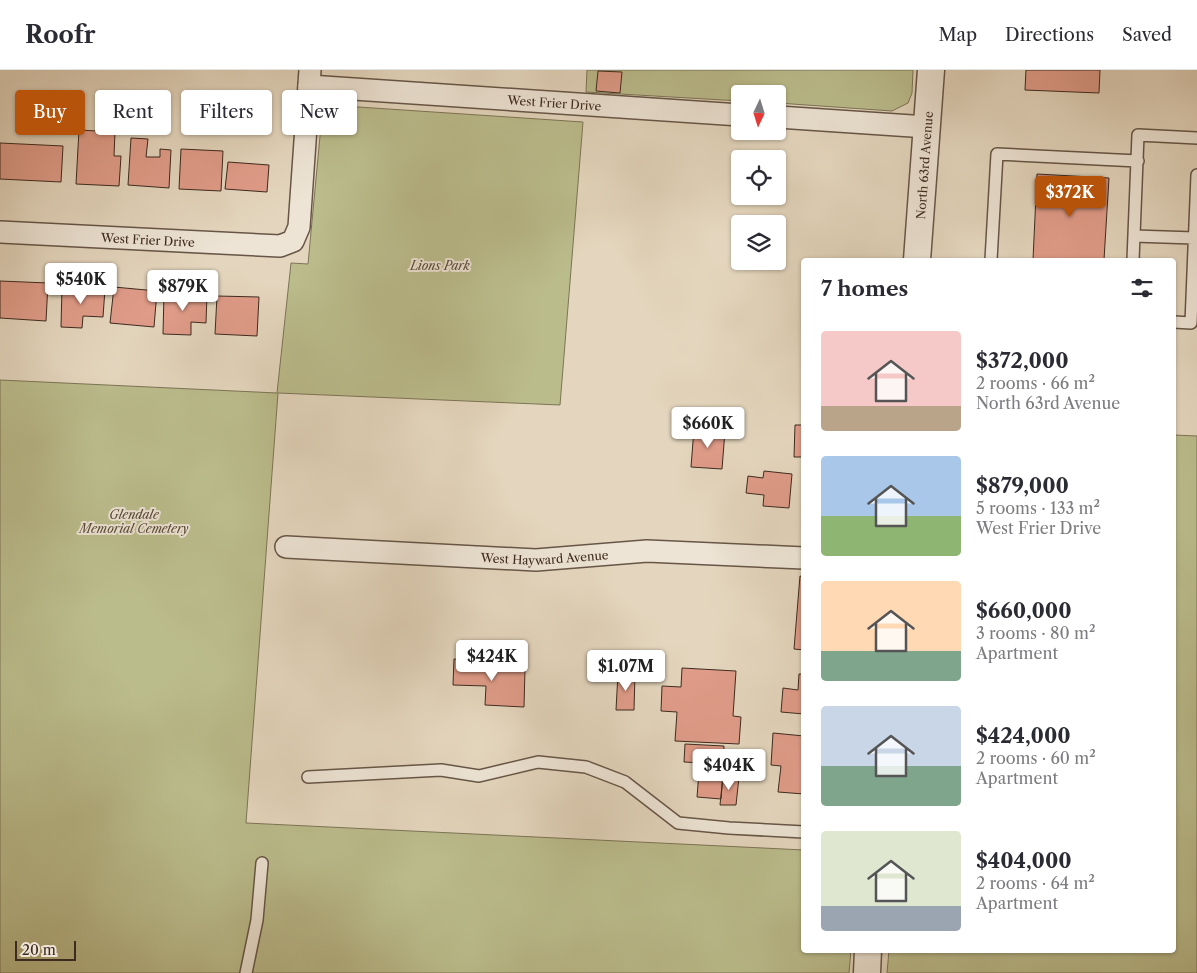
<!DOCTYPE html>
<html lang="en">
<head>
<meta charset="utf-8">
<style>
	:root { --surface:#fff; --page:#f2f2f3; --text:#2b2b33; --muted:#7c7c81; --line:#e1e1e2; --accent:#b45309 }
	body { margin:0; font-family:"Libre Caslon Text",serif; background:var(--page); color:var(--text); height:100vh; display:flex; flex-direction:column; font-size:19px; white-space:nowrap }
	* { box-sizing:border-box; margin:0 }
	p { font-size:16px; color:var(--muted) }
	.icon { flex:none; width:28px; height:28px; fill:none; stroke:currentColor; stroke-width:2; stroke-linecap:round; stroke-linejoin:round }
	.map { position:relative; flex:1; overflow:hidden }
	.details { position:absolute; left:801px; top:188px; width:375px; height:695px; display:flex; flex-direction:column; background:var(--surface); border-radius:5px; box-shadow:0 1px 4px #0004 }
	.details>* { flex:none }
	.banner { position:absolute; left:15px; top:20px; width:475px; height:45px; display:flex; gap:10px }
	.needle { width:32px; rotate:184deg }
	.fabs { position:absolute; left:731px; top:15px; display:grid; gap:10px }
	.fabs a { display:grid; place-items:center; width:55px; height:55px; border-radius:5px; background:var(--surface); box-shadow:0 1px 4px #0004; font-size:25px }
	.scale { position:absolute; left:15px; bottom:12px; width:61px; box-sizing:border-box; padding-left:5px; border:2px solid #3d2b1f; border-top:0; font-size:14px; line-height:18px; white-space:nowrap; color:#3d2b1f; -webkit-text-stroke:4px #ede4d5; paint-order:stroke }
	.price { position:absolute; translate:-50% -42px; padding:0 11px; border-radius:5px; background:#fff; color:#222; font-size:16px; line-height:32px; filter:drop-shadow(0 1px 2px #0008) }
	.price::after { content:''; position:absolute; left:50%; top:30px; width:15px; height:11px; margin-left:-8px; background:inherit; clip-path:polygon(0 0,100% 0,50% 100%) }
	.price.selected { background:var(--accent); color:#fff }
	ul { padding:0; list-style:none }
	li { display:flex; align-items:center; gap:15px; height:125px; padding:0 20px }
	li span { display:grid; place-items:center; flex:none; width:140px; height:100px; border-radius:5px; color:#555 }
	li>.icon { margin-inline-start:auto }
	span .icon { width:60px; height:60px; fill:#fffc; stroke-width:1 }
	li b { font-size:21px }
	h2 { display:flex; justify-content:space-between; align-items:center; height:60px; padding:0 20px; font-size:21px }
	.tag { padding:0 18px; border-radius:5px; background:var(--surface); box-shadow:0 1px 4px #0004; font-size:18px; line-height:45px }
	.tag.selected { background:var(--accent); color:#fff }
	header { display:flex; align-items:center; gap:30px; box-sizing:border-box; height:70px; padding:0 25px; background:var(--surface); border-bottom:1px solid var(--line) }
	header strong { font-size:24px }
	nav { display:flex; gap:28px; margin-inline-start:auto; font-size:18px }
	.map>svg:first-child { display:block }
	.green { fill:#bbbc8c; stroke:#7c7456 }
	.building { fill:#e09c89; stroke:#3d2b1f }
	.lines { fill:none; stroke-linecap:round; stroke-linejoin:round }
	.service-casing { stroke:#675647; stroke-width:14 }
	.minor-casing { stroke:#675647; stroke-width:24 }
	.tertiary-casing { stroke:#675647; stroke-width:29 }
	.service { stroke:#ede4d5; stroke-width:11 }
	.minor { stroke:#ede4d5; stroke-width:21 }
	.tertiary { stroke:#ede4d5; stroke-width:26 }
	.labels { text-anchor:middle; dominant-baseline:central; stroke-width:4; stroke-linejoin:round; paint-order:stroke }
	.street-label { font-size:12px; fill:#3d2b1f; stroke:#ede4d5 }
	.park-label { font-size:12px; font-style:italic; fill:#564835; stroke:#ede4d5 }
</style>
</head>
<body>
<header>
<strong>Roofr</strong>
<nav><a>Map</a><a>Directions</a><a>Saved</a></nav>
</header>
<div class="map">
<svg width="1197" height="903" viewBox="0 0 1197 903">
	<rect width="100%" height="100%" fill="#e4d6be"/>
	<filter id="stains"><feTurbulence type="fractalNoise" baseFrequency=".004" numOctaves="4"/><feColorMatrix values="0 0 0 0 .2 0 0 0 0 .09 0 0 0 0 .02 0 0 0 .5 -.17"/></filter>
	<radialGradient id="worn" r=".72"><stop offset=".6" stop-color="#630" stop-opacity="0"/><stop offset="1" stop-color="#630" stop-opacity=".3"/></radialGradient>
	<path class="green" d="M587 0H913L912 23 908 33 892 41 778 33V24H740V31L586 22Z
		M343 36 583 52 560 335 278 323 246 753 804 780V880H851L849 903H0V310L277 323 291 193 308 194 322 45 330 38Z
		M1174 365 1197 366V903H887L889 880H1174Z"/>
	<path class="building" d="M1026 0H1100L1099 23 1025 20Z
		M598 1 622 2 620 23 596 21Z
		M79 60 115 62 114 86H121L119 116 76 114Z
		M131 68 148 69 146 87H160V79L171 80 169 118 128 115Z
		M0 73 63 76 61 112 0 109Z
		M181 79 223 81 221 121 179 119Z
		M228 92 269 95 267 122 225 119Z
		M1037 104 1109 108 1104 190H1033Z
		M0 211 48 213 46 251 0 248Z
		M62 217 105 219 103 247 83 246 82 258 61 257Z
		M114 217 157 221 154 257 110 253Z
		M164 223 207 224 206 253 191 252V265L163 264Z
		M217 226 259 227 257 266 215 264Z
		M795 355H804V387H794Z
		M694 359 725 361 722 399 691 397Z
		M764 401 792 404 789 438 763 436 764 425 746 423 748 406 763 408Z
		M800 506 804 507V580L794 579Z
		M454 589 490 591 489 597 525 599 524 637 485 635 486 616 453 615Z
		M682 598 736 601 733 646 741 647 739 674 675 671 677 642 661 641 662 616 681 617Z
		M618 603 635 604 634 640H616Z
		M799 604H804V644L781 642 783 618 798 620Z
		M773 663 804 666V724L778 722 781 696 771 695Z
		M685 674 724 676 723 694 684 692Z
		M699 702 723 704 721 729 697 727Z
		M723 706 739 707 736 735H720Z"/>
	<g class="lines">
		<g class="service-casing">
			<path id="service" d="M1134 166 1194 168
				M991 190 997 84 1138 91
				M1133 190 1138 65 1197 68
				M1174 252 1191 253 1197 105
				M308 707 441 700 479 706 538 692 586 697 625 712 678 753 729 758 804 762
				M246 903 257 850 262 793"/>
		</g>
		<g class="minor-casing">
			<g id="minor">
				<path id="s1" d="M309 16 740 45"/>
				<path d="M778 47 927 57"/>
				<path id="s2" d="M0 162 280 176 293 171 299 157 310 0"/>
				<path id="s3" d="M286 477 536 490 647 481 804 488"/>
			</g>
		</g>
		<g class="tertiary-casing">
			<g id="tertiary">
				<path id="s4" d="M917 190 931 0"/>
				<path d="M867 903 868 880"/>
			</g>
		</g>
		<use href="#service" class="service"/>
		<use href="#minor" class="minor"/>
		<use href="#tertiary" class="tertiary"/>
	</g>
	<g class="labels">
		<g class="street-label">
			<text stroke="none"><textPath href="#s1" startOffset="246">West Frier Drive</textPath></text>
			<text stroke="none"><textPath href="#s4" startOffset="95">North 63rd Avenue</textPath></text>
			<text stroke="none"><textPath href="#s2" startOffset="148">West Frier Drive</textPath></text>
			<text stroke="none"><textPath href="#s3" startOffset="259">West Hayward Avenue</textPath></text>
		</g>
		<g class="park-label">
			<text x="440" y="195">Lions Park</text>
			<text x="134" y="444">Glendale<tspan x="134" dy="14">Memorial Cemetery</tspan></text>
		</g>
	</g>
	<rect width="100%" height="100%" filter="url(#stains)"/>
	<rect width="100%" height="100%" fill="url(#worn)"/>
</svg>
<div class="fabs">
<a><svg class="needle" viewBox="-14 -14 28 28"><path d="M0-13l5 13h-10z" fill="#e53935"/><path d="M0 13l5-13h-10z" fill="#7c7c81"/></svg></a>
<a><svg class="icon" aria-label="locate" viewBox="0 0 24 24"><circle cx="12" cy="12" r="6"/><path d="M12 2v4M12 18v4M2 12h4M18 12h4"/></svg></a>
<a><svg class="icon" aria-label="layers" viewBox="0 0 24 24"><path d="M12 4l9 5-9 5-9-5zM3 14l9 5 9-5"/></svg></a>
</div>
<div class="scale">20 m</div>
<b class="price selected" style="left:1070px;top:148px">$372K</b>
<b class="price" style="left:81px;top:235px">$540K</b>
<b class="price" style="left:183px;top:242px">$879K</b>
<b class="price" style="left:708px;top:379px">$660K</b>
<b class="price" style="left:492px;top:612px">$424K</b>
<b class="price" style="left:626px;top:622px">$1.07M</b>
<b class="price" style="left:729px;top:721px">$404K</b>
<div class="banner">
<a class="tag selected">Buy</a>
<a class="tag">Rent</a>
<a class="tag">Filters</a>
<a class="tag">New</a>
</div>
<section class="details">
<h2>7 homes<svg class="icon" aria-label="filters" viewBox="0 0 24 24"><path d="M4 7h16M4 17h16"/><circle cx="9" cy="7" r="2"/><circle cx="15" cy="17" r="2"/></svg></h2>
<ul>
<li><span style="background:linear-gradient(#f6c9c9 75%,#b9a48a 0)"><svg class="icon" aria-label="home" viewBox="0 0 24 24"><path d="M3 11l9-7 9 7M6 9v11h12V9"/></svg></span><div><b>$372,000</b><p>2 rooms · 66 m²</p><p>North 63rd Avenue</p></div></li>
<li><span style="background:linear-gradient(#a9c7e8 60%,#8fb573 0)"><svg class="icon" aria-label="home" viewBox="0 0 24 24"><path d="M3 11l9-7 9 7M6 9v11h12V9"/></svg></span><div><b>$879,000</b><p>5 rooms · 133 m²</p><p>West Frier Drive</p></div></li>
<li><span style="background:linear-gradient(#ffd9b3 70%,#7fa58c 0)"><svg class="icon" aria-label="home" viewBox="0 0 24 24"><path d="M3 11l9-7 9 7M6 9v11h12V9"/></svg></span><div><b>$660,000</b><p>3 rooms · 80 m²</p><p>Apartment</p></div></li>
<li><span style="background:linear-gradient(#c9d6e8 60%,#7fa58c 0)"><svg class="icon" aria-label="home" viewBox="0 0 24 24"><path d="M3 11l9-7 9 7M6 9v11h12V9"/></svg></span><div><b>$424,000</b><p>2 rooms · 60 m²</p><p>Apartment</p></div></li>
<li><span style="background:linear-gradient(#dfe7d0 75%,#9aa5b1 0)"><svg class="icon" aria-label="home" viewBox="0 0 24 24"><path d="M3 11l9-7 9 7M6 9v11h12V9"/></svg></span><div><b>$404,000</b><p>2 rooms · 64 m²</p><p>Apartment</p></div></li>
</ul>
</section>
</div>
</body>
</html>
